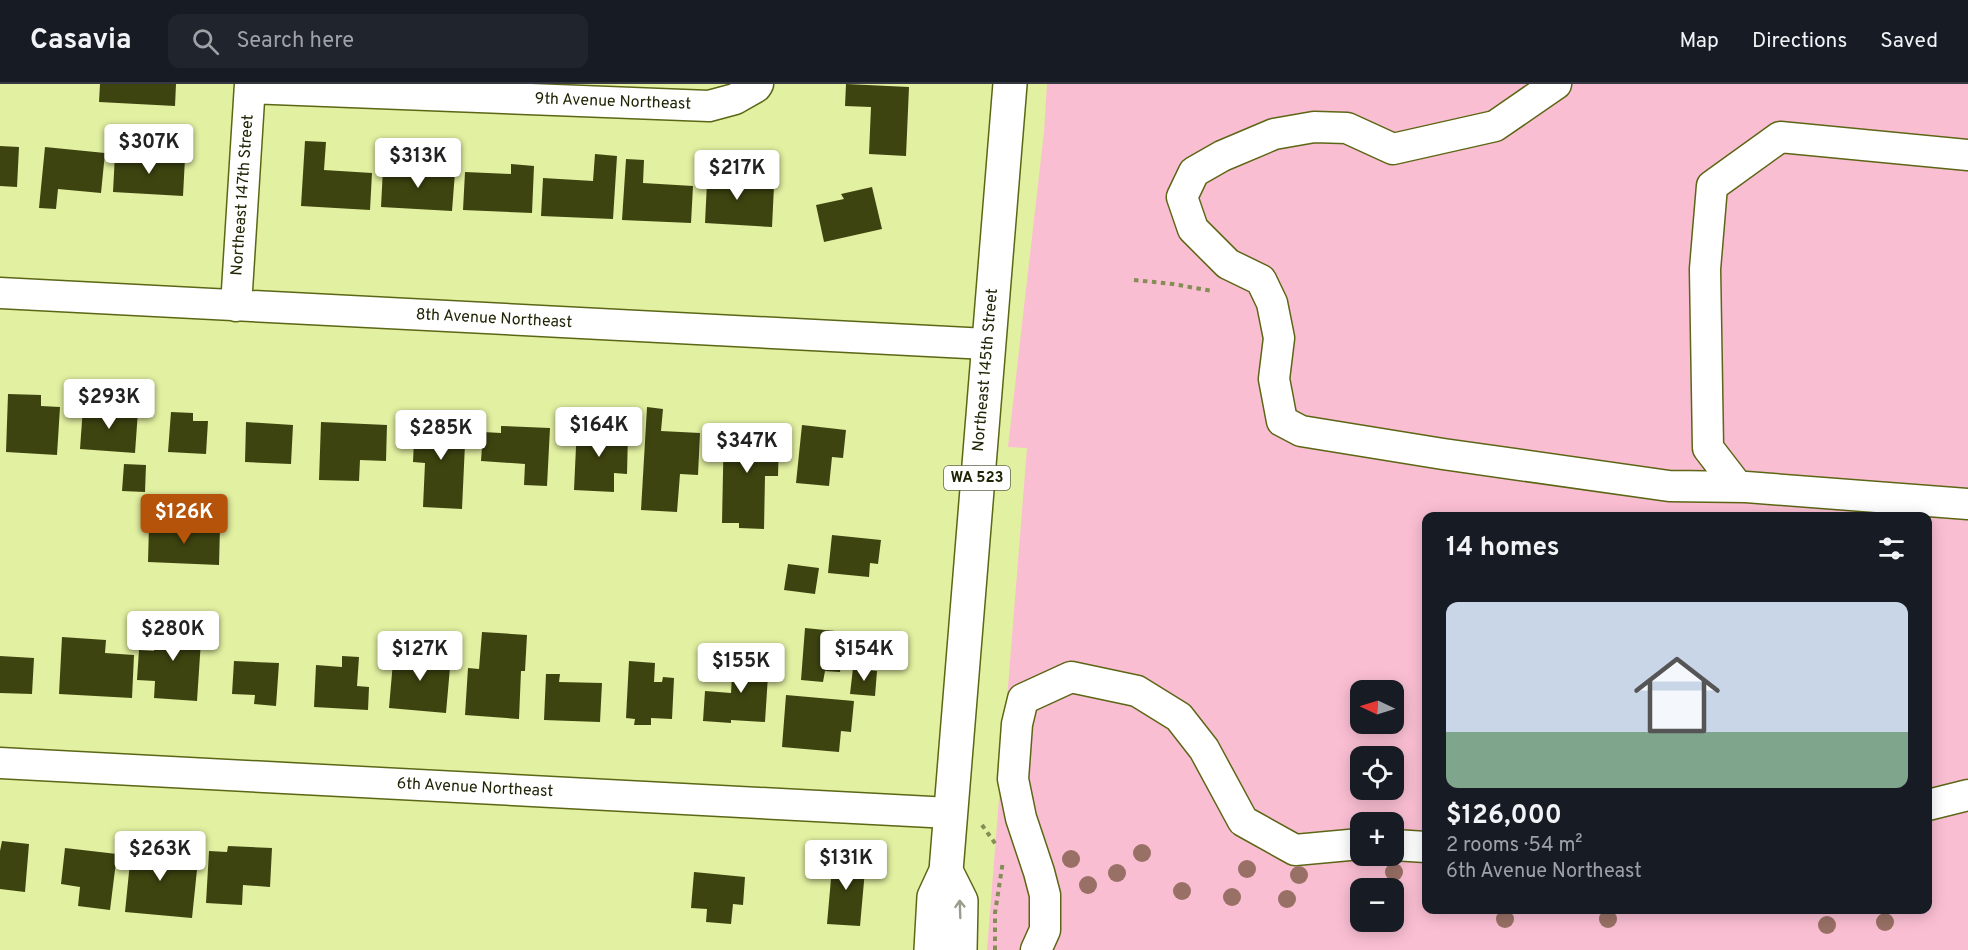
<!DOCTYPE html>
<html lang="en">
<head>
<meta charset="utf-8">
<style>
	:root { --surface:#171b24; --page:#20242c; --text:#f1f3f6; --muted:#9ea1a6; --line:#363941; --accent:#b45309 }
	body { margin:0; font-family:Overpass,sans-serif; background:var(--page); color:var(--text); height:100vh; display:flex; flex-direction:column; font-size:22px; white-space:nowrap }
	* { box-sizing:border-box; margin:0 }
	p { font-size:20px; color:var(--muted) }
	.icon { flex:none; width:33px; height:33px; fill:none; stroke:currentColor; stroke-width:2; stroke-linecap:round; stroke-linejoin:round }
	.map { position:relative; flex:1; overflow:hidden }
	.side { position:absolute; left:1422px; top:428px; width:510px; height:402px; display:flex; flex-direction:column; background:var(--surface); border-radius:12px; box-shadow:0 3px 15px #0003 }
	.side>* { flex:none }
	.needle { width:39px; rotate:274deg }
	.tools { position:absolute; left:1350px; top:596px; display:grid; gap:12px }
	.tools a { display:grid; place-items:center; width:54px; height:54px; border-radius:12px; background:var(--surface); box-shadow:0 3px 15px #0003; font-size:30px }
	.price { position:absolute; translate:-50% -51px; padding:0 14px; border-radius:6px; background:#fff; color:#222; font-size:20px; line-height:39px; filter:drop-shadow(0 2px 3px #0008) }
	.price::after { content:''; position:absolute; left:50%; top:36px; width:18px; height:14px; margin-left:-9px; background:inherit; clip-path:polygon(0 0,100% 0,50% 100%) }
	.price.selected { background:var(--accent); color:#fff }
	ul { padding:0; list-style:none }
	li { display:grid; align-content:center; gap:12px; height:318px; padding:0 24px }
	li span { display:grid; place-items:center; height:186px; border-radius:12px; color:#555 }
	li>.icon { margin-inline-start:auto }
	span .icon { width:108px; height:108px; fill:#fffc; stroke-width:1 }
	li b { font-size:26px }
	h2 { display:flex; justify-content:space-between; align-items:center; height:72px; padding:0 24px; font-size:26px }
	header { display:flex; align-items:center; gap:36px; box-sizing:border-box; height:84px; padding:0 30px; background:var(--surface); border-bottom:2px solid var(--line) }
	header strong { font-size:28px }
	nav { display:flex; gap:33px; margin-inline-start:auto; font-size:21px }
	.search { width:420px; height:54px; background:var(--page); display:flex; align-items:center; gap:15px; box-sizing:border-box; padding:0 21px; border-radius:12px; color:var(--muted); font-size:22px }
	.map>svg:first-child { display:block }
	.green { fill:#fabed2; fill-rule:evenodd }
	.building { fill:#3e4410 }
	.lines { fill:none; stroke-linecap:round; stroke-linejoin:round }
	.minor-casing { stroke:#5c6615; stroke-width:33 }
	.major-casing { stroke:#5c6615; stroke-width:36 }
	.path { stroke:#848d55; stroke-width:4; stroke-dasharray:4.5 4.5; stroke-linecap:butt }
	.minor { stroke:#fff; stroke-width:30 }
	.major { stroke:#fff; stroke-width:33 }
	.tree { fill:#997065 }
	.oneway { stroke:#9b9c8e }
	.labels { text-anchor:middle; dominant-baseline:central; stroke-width:6; stroke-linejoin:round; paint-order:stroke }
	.shield { fill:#fff; stroke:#63664f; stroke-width:1.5 }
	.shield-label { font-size:15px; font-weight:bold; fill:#202404 }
	.street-label { font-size:16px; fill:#202404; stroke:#fff }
</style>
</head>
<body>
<header>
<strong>Casavia</strong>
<div class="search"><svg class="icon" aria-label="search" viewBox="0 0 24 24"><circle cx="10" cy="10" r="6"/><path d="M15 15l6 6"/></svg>Search here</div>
<nav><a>Map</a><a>Directions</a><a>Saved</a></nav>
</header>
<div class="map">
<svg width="1968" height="866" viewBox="0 0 1968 866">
	<rect width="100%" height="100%" fill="#e2f0a1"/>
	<path class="green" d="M1047 0H1968V866H987L1027 364 1008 363 1044 48ZM1426 432H1928V825H1426ZM1360 606H1394V639H1360ZM1360 672H1394V705H1360ZM1360 738H1394V771H1360ZM1360 804H1394V837H1360Z"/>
	<path class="building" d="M100 0H176L175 22 99 18Z
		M846 0 909 3 906 72 869 70 871 23 845 22Z
		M305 57 326 58 324 86 372 89 370 126 301 122Z
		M0 62 19 63 17 103 0 102Z
		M45 63 105 69 101 109 58 105 56 125 39 124Z
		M115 70 185 74 183 112 113 108Z
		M595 70 617 72 613 135 541 132 543 94 593 97Z
		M626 75 644 76 643 99 693 102 691 139 622 136Z
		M708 78 726 80 725 100 774 102 772 143 705 139Z
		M511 80 534 82 532 129 463 126 465 88 511 90Z
		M383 84 455 88 452 127 381 123Z
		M872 103 882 145 824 158 816 121 844 115 841 110Z
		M8 310 41 311V322L60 323 57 371 6 368Z
		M83 323 138 327 135 369 80 365Z
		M647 323 663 325 661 347 700 349 698 391 680 390 677 428 641 426Z
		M171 328 193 329V337H208L206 370 168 368Z
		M415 335 466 338 462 425 423 423 425 379 413 378Z
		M246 338 293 341 291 380 245 378Z
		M321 338 387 341 386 377 360 376 359 397 319 396Z
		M724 339 761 340V354L779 355 778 392H765L764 445 739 444V439H722Z
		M577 341 610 343V348L628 349 627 390 614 389V408L574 406Z
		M802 341 846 346 843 374 832 373 829 402 796 399Z
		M501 342 550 344 547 402 524 401 525 380 481 377 483 348 501 349Z
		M124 380 146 381 145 408 122 407Z
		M149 441 220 443 219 481 148 478Z
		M832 451 881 456 878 480 870 479 869 493 828 489Z
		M788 480 819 484 815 510 784 506Z
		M156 538 202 541 197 617 154 614 155 597 137 596 139 566 154 567Z
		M805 544 835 547 834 551 843 552 840 588 825 587 823 598 801 596Z
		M482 548 527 551 525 587H521L519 635 465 631 468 584 479 585Z
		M62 553 106 556 105 569 134 571 132 614 59 610Z
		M394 566 451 572 446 629 389 624Z
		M0 572 34 574 32 610 0 609Z
		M342 572 359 573 357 602 369 603 368 626 314 623 316 581 342 583Z
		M733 574 769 576 765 638 731 636V639L703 637 705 607 731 609Z
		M234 577 279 579 276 622 254 620 255 611 232 610Z
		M629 577 655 579 654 598H662L663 593 674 594 672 635 651 634V641H634L635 635 626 634Z
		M853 584 877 587 875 612 850 610Z
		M546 590H560L559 598 602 599 600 638 544 636Z
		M786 611 854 617 851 648 841 647 839 668 782 663Z
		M133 748 151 750 149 771 198 776 192 834 125 828Z
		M2 757 29 760 25 808 0 805V767Z
		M228 762 272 764 270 803 243 801 242 821 206 819 209 767 227 768Z
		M65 764 117 770 110 826 78 822 80 803 61 800Z
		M833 772 866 775 860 842 827 840Z
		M694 788 745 793 743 821 733 820 731 840 706 838 707 825 691 824Z"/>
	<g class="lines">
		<g class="minor-casing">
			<path id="minor" d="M1556 0 1495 42 1393 65 1347 44 1314 43 1274 50 1222 72 1194 88 1182 113 1193 145 1228 180 1261 196 1272 219 1279 254 1274 295 1282 337 1301 347 1443 370 1669 402 1746 403 1968 420
				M250 4 709 22 735 15 756 3 758 0
				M0 209 987 260
				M236 222 250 0
				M1738 403 1708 364 1705 185 1712 102 1780 53 1968 71
				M0 679 950 729
				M1928 721 1968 711
				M1394 761 1426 763
				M1036 866 1045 846V811L1039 788 1021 734 1013 695 1017 640 1023 615 1071 593 1137 607 1179 633 1204 665 1243 737 1295 766 1360 760"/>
		</g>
		<g class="major-casing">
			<path id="major" d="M946 787 961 817 960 866
				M931 866 934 813 946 787 1010 0"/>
		</g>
		<path class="path" d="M1134 196 1173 200 1212 207
			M982 741 997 762
			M995 866V829L1003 777"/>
		<use href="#minor" class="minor"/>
		<use href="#major" class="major"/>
	</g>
	<g class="tree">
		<circle cx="1142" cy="769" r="9"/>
		<circle cx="1071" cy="775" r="9"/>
		<circle cx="1247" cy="785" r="9"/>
		<circle cx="1394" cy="788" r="9"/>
		<circle cx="1117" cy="789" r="9"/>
		<circle cx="1299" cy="791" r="9"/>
		<circle cx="1088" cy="801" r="9"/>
		<circle cx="1182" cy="807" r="9"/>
		<circle cx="1232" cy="813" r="9"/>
		<circle cx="1287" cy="815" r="9"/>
		<circle cx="1505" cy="835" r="9"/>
		<circle cx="1608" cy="835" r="9"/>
		<circle cx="1885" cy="838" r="9"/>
		<circle cx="1827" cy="841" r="9"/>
	</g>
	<defs><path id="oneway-shaft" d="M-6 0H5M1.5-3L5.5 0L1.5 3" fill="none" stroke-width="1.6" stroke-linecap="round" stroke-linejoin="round" transform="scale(1.5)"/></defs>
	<use class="oneway" href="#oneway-shaft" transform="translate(960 825) rotate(-92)"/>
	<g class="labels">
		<rect class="shield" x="944" y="382" width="66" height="24" rx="4.5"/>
		<g class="shield-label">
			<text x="977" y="394">WA 523</text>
		</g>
		<g class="street-label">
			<text transform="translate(613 18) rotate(2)">9th Avenue Northeast</text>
			<text transform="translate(243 111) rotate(-86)">Northeast 147th Street</text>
			<text transform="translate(494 235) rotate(3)">8th Avenue Northeast</text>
			<text transform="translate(986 286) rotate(-85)">Northeast 145th Street</text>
			<text transform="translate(475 704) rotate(3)">6th Avenue Northeast</text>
		</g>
	</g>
</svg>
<div class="tools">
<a><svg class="needle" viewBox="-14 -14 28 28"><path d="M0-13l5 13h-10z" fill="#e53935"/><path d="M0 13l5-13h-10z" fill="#9ea1a6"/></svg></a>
<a><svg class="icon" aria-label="locate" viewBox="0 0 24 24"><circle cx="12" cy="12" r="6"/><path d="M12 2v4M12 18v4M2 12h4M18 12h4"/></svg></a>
<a>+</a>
<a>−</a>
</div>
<b class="price" style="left:149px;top:91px">$307K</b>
<b class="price" style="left:418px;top:105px">$313K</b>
<b class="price" style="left:737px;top:117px">$217K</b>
<b class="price" style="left:109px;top:346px">$293K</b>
<b class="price" style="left:599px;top:374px">$164K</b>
<b class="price" style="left:441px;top:377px">$285K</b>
<b class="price" style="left:747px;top:390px">$347K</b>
<b class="price selected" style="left:184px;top:461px">$126K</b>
<b class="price" style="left:173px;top:578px">$280K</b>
<b class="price" style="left:420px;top:598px">$127K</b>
<b class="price" style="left:864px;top:598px">$154K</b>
<b class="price" style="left:741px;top:610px">$155K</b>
<b class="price" style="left:160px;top:798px">$263K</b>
<b class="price" style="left:846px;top:807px">$131K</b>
<section class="side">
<h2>14 homes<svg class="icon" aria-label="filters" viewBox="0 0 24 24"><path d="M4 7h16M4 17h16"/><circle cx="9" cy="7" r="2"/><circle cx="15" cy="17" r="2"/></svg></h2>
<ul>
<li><span style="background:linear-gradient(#c9d6e8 70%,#7fa58c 0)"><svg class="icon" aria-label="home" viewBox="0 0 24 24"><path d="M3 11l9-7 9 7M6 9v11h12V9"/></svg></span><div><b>$126,000</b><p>2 rooms · 54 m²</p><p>6th Avenue Northeast</p></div></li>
</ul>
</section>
</div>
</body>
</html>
